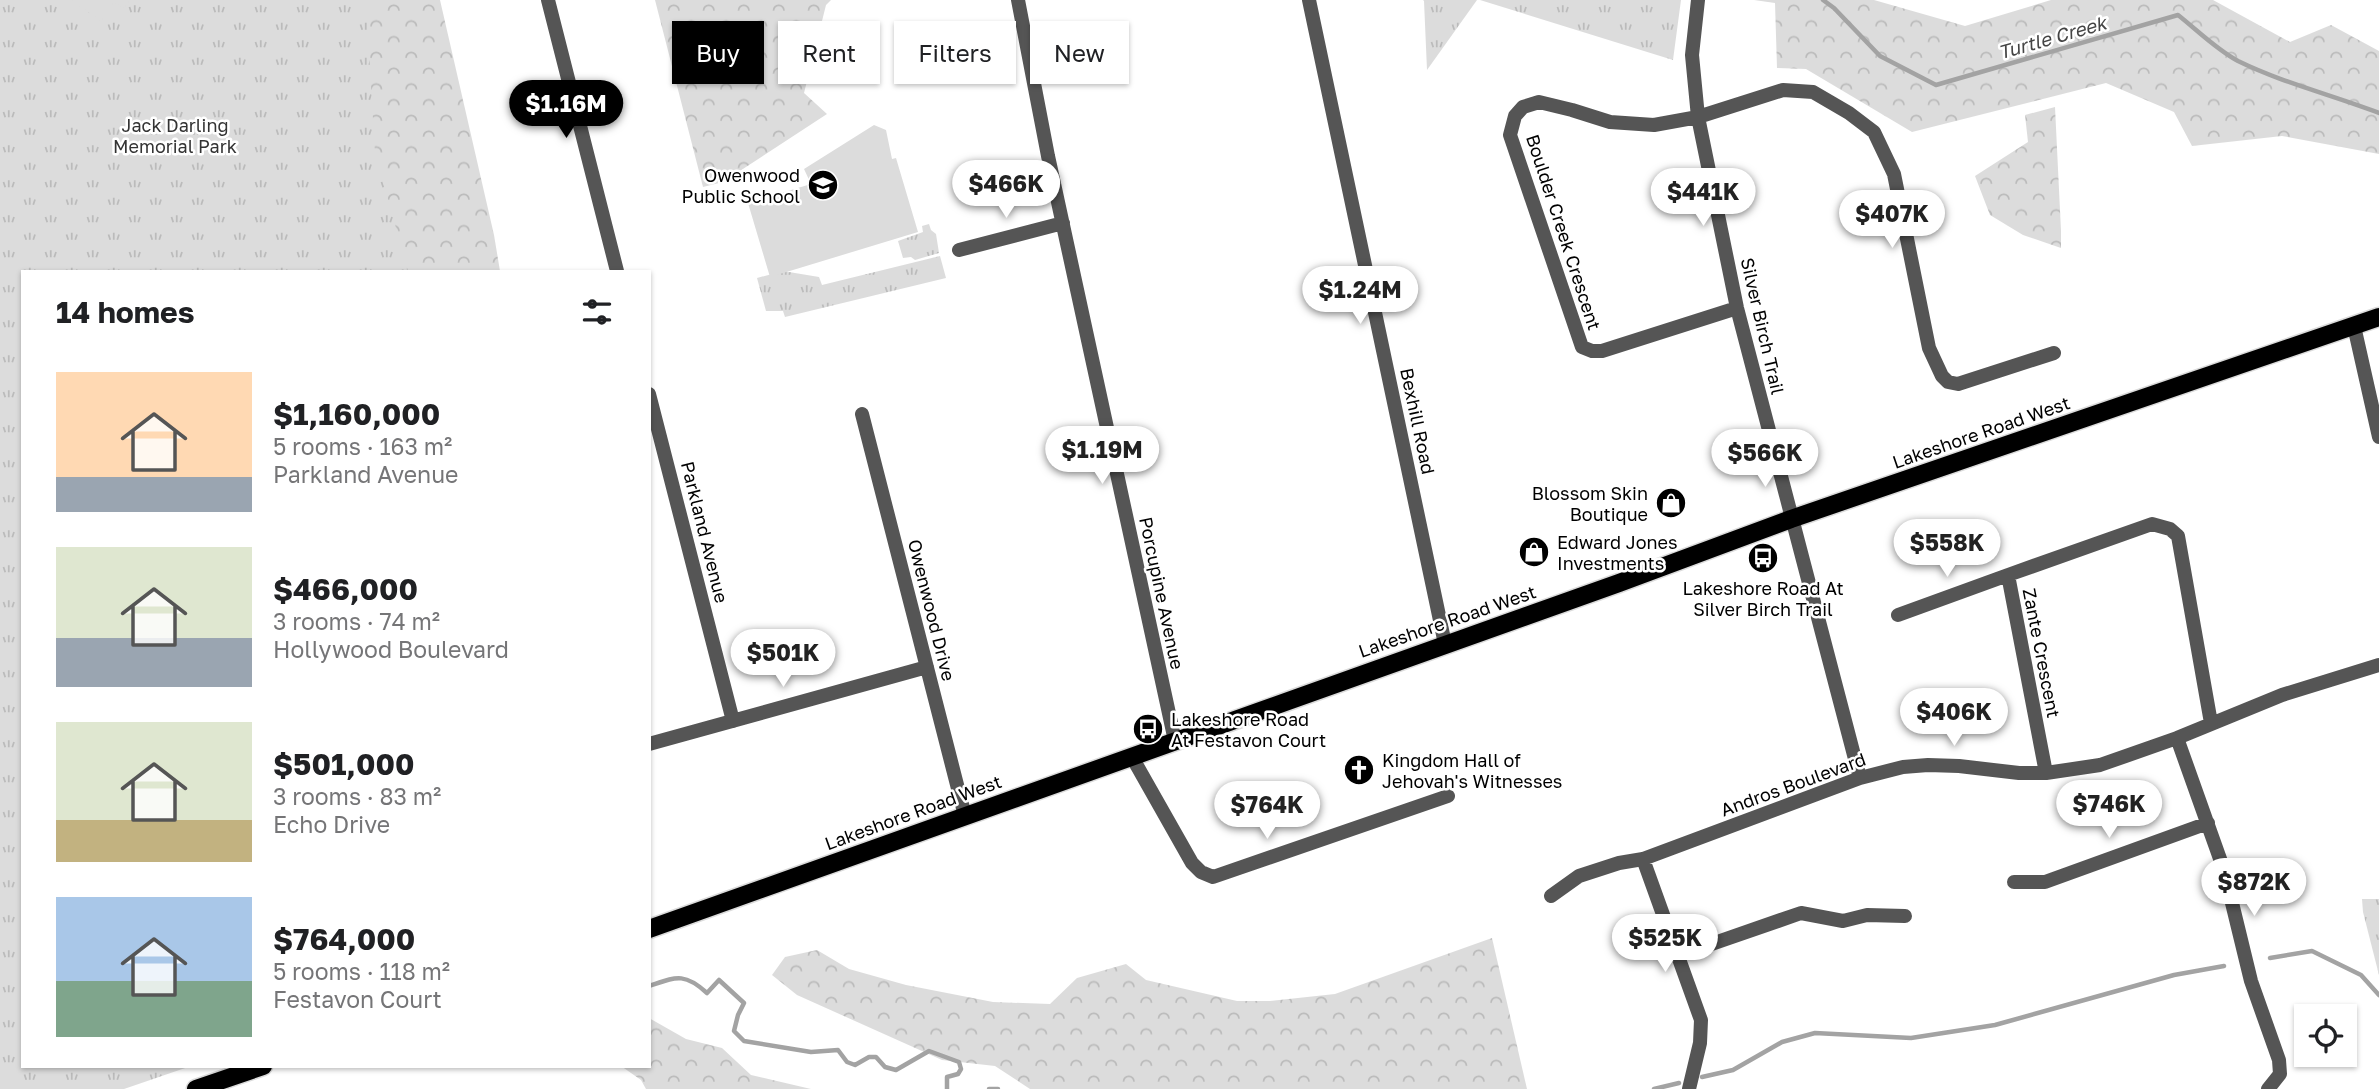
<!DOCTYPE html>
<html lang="en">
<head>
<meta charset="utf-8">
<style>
	:root { --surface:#fff; --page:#f6f6f6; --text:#202124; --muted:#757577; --accent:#000 }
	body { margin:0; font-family:"Golos Text",sans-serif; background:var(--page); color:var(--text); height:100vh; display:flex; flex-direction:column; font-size:26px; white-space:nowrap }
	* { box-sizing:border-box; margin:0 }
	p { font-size:23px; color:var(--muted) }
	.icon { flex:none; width:38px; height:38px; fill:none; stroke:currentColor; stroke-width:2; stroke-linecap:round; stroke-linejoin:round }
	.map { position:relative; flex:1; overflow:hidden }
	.sheet { position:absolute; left:21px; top:270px; width:630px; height:798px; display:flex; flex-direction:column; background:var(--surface); border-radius:0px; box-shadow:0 2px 5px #0004 }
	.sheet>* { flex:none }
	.guide { position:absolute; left:672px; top:21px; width:665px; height:63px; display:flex; gap:14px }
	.fabs { position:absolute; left:2294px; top:1004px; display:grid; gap:14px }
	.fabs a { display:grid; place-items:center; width:63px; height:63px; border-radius:0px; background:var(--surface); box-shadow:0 2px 5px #0004; font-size:35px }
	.price { position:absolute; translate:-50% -60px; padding:0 16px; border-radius:24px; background:#fff; color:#222; font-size:23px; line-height:46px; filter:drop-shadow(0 2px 4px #0008) }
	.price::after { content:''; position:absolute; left:50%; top:42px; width:21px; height:16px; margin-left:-10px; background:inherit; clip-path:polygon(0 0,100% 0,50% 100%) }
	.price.active { background:var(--accent); color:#fff }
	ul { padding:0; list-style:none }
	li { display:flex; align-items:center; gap:21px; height:175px; padding:0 35px }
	li span { display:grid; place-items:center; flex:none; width:196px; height:140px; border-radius:0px; color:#555 }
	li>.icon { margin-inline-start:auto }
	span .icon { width:84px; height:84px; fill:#fffc; stroke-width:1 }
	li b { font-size:30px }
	h2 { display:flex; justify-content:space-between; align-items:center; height:84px; padding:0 35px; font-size:30px }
	.pill { padding:0 24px; border-radius:0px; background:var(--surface); box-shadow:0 2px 5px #0004; font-size:24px; line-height:63px }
	.pill.active { background:var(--accent); color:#fff }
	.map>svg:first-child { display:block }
	.grass { fill:url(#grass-tufts) }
	.forest { fill:url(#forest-crowns) }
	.pitch { fill:#dcdcdc }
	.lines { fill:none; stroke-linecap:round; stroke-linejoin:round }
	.stream { stroke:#a3a3a3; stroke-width:4.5 }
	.primary-casing { stroke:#dbdbdb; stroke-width:21 }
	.minor { stroke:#555; stroke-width:14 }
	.primary { stroke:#000; stroke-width:18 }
	.labels { text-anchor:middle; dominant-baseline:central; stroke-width:5; stroke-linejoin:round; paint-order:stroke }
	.park-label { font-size:18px; fill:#333; stroke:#fff }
	.poi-label { font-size:18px; fill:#000; stroke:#fff; text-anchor:start }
	.street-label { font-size:18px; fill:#000; stroke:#fff }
	.water-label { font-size:19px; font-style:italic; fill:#444; stroke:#fff }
</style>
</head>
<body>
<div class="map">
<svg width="2379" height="1089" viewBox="0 0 2379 1089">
	<defs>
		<pattern id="grass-tufts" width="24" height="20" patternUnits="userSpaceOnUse" patternTransform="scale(1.75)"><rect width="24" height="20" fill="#dcdcdc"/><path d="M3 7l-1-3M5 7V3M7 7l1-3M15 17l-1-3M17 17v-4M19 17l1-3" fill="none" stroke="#bbb"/></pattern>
		<pattern id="forest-crowns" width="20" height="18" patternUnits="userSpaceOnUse" patternTransform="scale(1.75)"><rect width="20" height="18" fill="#dcdcdc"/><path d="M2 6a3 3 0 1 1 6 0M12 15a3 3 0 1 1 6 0" fill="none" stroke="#bbb"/></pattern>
	</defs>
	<rect width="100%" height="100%" fill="#fff"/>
	<path class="grass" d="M0 0H422L485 271H23V1066H191L124 1089H0Z
		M1423 0H1477L1427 70 1424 1Z
		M1480 0H1681L1673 60Z
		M929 224 931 230 936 234 939 253 915 260 911 257 903 258 898 241 923 232 922 226Z
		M940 256 946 278 785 317 783 311H766L757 278 783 271 819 277 822 285Z
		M2362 899H2379V975L2363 912Z"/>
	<path class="forest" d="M366 0H440L494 235 500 271H408L375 153Z
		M655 0H831L826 5 804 93 827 114 723 182 703 187Z
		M1754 0H1874L1965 26 2051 0H2213L2290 42 2331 25 2379 51V154L2282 136 2192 146 2174 112 2106 83 1912 132 1806 69 1777 68 1775 3Z
		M2055 107 2061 231V248L2023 235 1990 215 1975 176 2028 142 2025 115Z
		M1492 938 1527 1089H1030L995 1066 942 1060 797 995 772 975 785 957 817 950 849 969 906 985 993 1002 1050 1004 1077 978 1126 964 1146 980 1237 1001H1270L1335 994Z
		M649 1018 686 1039 722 1048 751 1075 811 1089H646L641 1080 621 1066H649Z"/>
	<path class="pitch" d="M71 0H130L124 8 114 2 101 21Z
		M874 125 886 130 892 159 896 158 918 232 770 277 748 203 811 184 804 169Z"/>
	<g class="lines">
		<path class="stream" d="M1823 0 1834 8 1880 56 1936 85 2178 15C2197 30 2217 50 2238 61 2283 83 2332 95 2379 113
			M2270 958 2312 951 2361 975 2379 995
			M649 986C676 977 684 972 707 993L719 980 744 1003 738 1015 734 1031 744 1041 811 1052 838 1050 847 1062 855 1065 869 1057H876L885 1067 896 1070 929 1051 959 1062 961 1069 958 1074 947 1077V1089
			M1702 1077 1733 1070 1782 1042 1815 1033 1911 1038 1995 1025 2174 975 2224 966
			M989 1089H998
			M1654 1089 1679 1083"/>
		<g class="primary-casing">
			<path id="primary" d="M649 929 1619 583 1791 519 2379 317
				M196 1089 263 1066"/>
		</g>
		<path class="minor" d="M548 0 617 271
			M1018 0 1048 156 1175 741
			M1309 0 1445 644
			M1698 0 1692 55 1698 117 1737 308 1860 778
			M959 250 1063 223
			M1737 308 1602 351H1592L1582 347 1510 135 1515 116 1523 107 1539 102 1572 110 1610 122 1654 125 1698 117 1783 90 1813 92 1849 113 1874 132 1894 174 1929 348 1942 376 1948 382 1958 384 2054 353
			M2354 326 2379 437
			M649 394 733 721
			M862 414 965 816
			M1898 615 2008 575
			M2177 738 2224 870 2251 981 2279 1060 2280 1074 2268 1089
			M649 744 927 667
			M1132 757 1192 863 1201 872 1213 877 1448 796
			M2046 773 2008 575 2152 524 2170 529 2178 536 2211 723
			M1643 859 1701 1020 1700 1043 1689 1089
			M2014 882H2045L2208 823
			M1551 896 1579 876 1619 863 1643 859 1860 778 1903 767 1928 765 1959 766 2019 773H2046L2100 765 2177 738 2282 695 2379 665
			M1677 956 1801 913 1843 921 1867 915 1905 916"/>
		<use href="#primary" class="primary"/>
	</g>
	<defs>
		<g id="school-disc" transform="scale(1.575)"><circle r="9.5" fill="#000" stroke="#fff"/><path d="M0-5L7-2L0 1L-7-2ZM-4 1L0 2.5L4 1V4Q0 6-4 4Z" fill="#fff"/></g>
		<g id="shop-disc" transform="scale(1.575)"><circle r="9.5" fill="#000" stroke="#fff"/><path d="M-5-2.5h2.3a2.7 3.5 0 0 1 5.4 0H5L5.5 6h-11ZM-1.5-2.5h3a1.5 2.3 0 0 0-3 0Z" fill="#fff"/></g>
		<g id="bus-disc" transform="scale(1.575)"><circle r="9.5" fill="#000" stroke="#fff"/><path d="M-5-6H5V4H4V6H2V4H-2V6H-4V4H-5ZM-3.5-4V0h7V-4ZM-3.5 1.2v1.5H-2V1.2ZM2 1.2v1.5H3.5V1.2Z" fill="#fff"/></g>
		<g id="church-disc" transform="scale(1.575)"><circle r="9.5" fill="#000" stroke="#fff"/><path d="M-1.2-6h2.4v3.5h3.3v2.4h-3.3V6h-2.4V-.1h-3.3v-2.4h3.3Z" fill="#fff"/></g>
	</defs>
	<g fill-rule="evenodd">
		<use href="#school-disc" x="823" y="185"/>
		<use href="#shop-disc" x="1671" y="503"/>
		<use href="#shop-disc" x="1534" y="552"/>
		<use href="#bus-disc" x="1763" y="558"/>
		<use href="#bus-disc" x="1148" y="729"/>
		<use href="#church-disc" x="1359" y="770"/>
	</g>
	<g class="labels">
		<g class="park-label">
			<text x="175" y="125">Jack Darling<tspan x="175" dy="21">Memorial Park</tspan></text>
		</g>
		<g class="poi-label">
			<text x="800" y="175" text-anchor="end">Owenwood<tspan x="800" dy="21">Public School</tspan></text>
			<text x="1648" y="493" text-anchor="end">Blossom Skin<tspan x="1648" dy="21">Boutique</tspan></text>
			<text x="1557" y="542">Edward Jones<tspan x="1557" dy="21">Investments</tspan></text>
			<text x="1763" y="588" text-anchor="middle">Lakeshore Road At<tspan x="1763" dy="21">Silver Birch Trail</tspan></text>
			<text x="1171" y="719">Lakeshore Road<tspan x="1171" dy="21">At Festavon Court</tspan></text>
			<text x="1382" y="760">Kingdom Hall of<tspan x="1382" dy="21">Jehovah's Witnesses</tspan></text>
		</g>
		<g class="street-label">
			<text transform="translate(1564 232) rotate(72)">Boulder Creek Crescent</text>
			<text transform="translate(1763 326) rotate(77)">Silver Birch Trail</text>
			<text transform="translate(1418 421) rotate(78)">Bexhill Road</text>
			<text transform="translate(1981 432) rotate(-19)">Lakeshore Road West</text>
			<text transform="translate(705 532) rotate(76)">Parkland Avenue</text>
			<text transform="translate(1162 593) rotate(78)">Porcupine Avenue</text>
			<text transform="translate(932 610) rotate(76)">Owenwood Drive</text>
			<text transform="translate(1447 621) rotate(-19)">Lakeshore Road West</text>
			<text transform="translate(2042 653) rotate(79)">Zante Crescent</text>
			<text transform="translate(1793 784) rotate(-20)">Andros Boulevard</text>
			<text transform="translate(913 812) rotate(-20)">Lakeshore Road West</text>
		</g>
		<g class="water-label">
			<text transform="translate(2052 37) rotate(-16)">Turtle Creek</text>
		</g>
	</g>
</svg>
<div class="fabs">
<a><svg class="icon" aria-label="locate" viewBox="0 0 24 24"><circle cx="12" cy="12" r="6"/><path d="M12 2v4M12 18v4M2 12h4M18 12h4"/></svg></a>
</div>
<b class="price active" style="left:566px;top:140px">$1.16M</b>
<b class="price" style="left:1006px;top:220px">$466K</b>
<b class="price" style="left:1703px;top:228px">$441K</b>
<b class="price" style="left:1892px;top:250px">$407K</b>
<b class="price" style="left:1360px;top:326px">$1.24M</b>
<b class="price" style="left:1102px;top:486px">$1.19M</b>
<b class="price" style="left:1765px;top:489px">$566K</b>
<b class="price" style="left:1947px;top:579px">$558K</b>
<b class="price" style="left:783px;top:689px">$501K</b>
<b class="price" style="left:1954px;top:748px">$406K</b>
<b class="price" style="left:2109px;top:840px">$746K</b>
<b class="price" style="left:1267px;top:841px">$764K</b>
<b class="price" style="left:2254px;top:918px">$872K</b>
<b class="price" style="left:1665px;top:974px">$525K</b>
<div class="guide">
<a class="pill active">Buy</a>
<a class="pill">Rent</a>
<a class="pill">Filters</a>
<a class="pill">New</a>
</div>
<section class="sheet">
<h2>14 homes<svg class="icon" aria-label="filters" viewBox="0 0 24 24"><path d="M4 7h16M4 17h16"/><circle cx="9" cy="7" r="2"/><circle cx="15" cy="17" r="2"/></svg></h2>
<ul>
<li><span style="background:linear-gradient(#ffd9b3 75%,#9aa5b1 0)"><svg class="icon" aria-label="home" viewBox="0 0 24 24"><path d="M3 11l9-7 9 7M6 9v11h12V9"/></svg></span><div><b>$1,160,000</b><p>5 rooms · 163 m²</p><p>Parkland Avenue</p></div></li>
<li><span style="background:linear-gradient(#dfe7d0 65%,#9aa5b1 0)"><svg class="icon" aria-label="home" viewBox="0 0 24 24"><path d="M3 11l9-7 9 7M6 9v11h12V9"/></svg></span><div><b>$466,000</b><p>3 rooms · 74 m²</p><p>Hollywood Boulevard</p></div></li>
<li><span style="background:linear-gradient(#dfe7d0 70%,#c2b280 0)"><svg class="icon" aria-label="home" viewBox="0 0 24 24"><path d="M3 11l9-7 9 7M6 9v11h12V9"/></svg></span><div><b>$501,000</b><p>3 rooms · 83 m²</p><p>Echo Drive</p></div></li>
<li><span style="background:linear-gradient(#a9c7e8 60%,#7fa58c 0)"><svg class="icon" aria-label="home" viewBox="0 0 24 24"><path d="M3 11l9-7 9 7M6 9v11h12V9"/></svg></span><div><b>$764,000</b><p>5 rooms · 118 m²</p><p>Festavon Court</p></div></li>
</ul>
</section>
</div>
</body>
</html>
